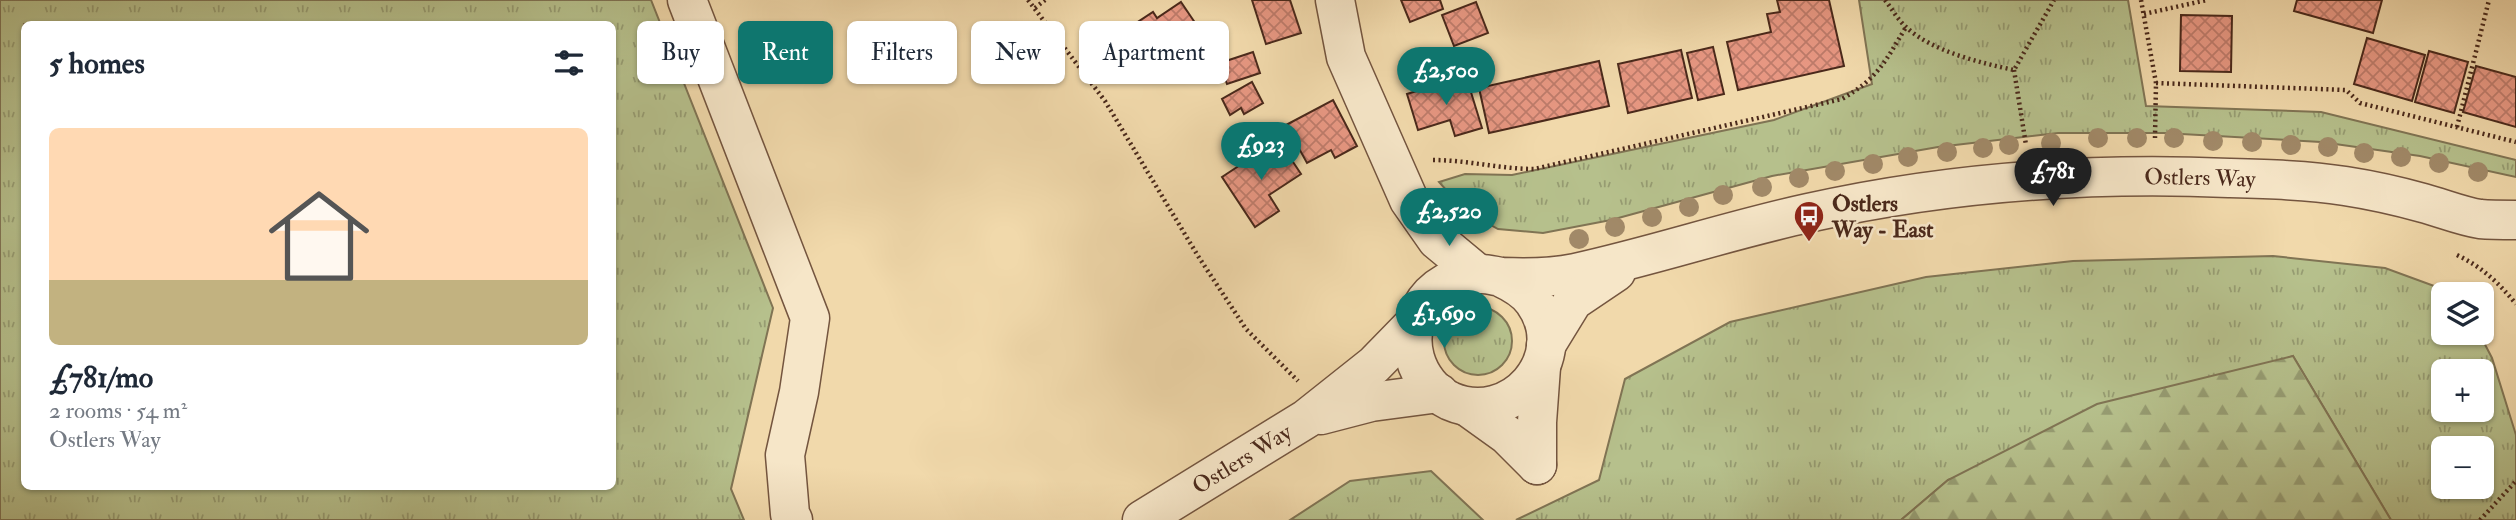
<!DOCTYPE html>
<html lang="en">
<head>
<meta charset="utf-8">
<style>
	:root { --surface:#fff; --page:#f6f6f7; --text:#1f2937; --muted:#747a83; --accent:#0f766e }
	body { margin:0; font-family:"IM FELL Double Pica",serif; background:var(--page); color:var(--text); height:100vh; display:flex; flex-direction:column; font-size:26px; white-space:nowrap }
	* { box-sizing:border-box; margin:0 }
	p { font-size:23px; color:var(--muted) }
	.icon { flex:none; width:38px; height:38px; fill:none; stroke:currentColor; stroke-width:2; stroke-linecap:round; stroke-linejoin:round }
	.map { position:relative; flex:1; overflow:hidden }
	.sheet { position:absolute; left:21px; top:21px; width:595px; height:469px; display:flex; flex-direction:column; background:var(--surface); border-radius:10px; box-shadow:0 2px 5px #0004 }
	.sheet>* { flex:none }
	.hud { position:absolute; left:637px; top:21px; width:665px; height:63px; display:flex; gap:14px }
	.buttons { position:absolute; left:2431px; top:282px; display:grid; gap:14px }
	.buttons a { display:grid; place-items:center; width:63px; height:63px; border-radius:10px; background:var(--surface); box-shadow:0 2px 5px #0004; font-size:35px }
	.price { position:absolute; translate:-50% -60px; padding:0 16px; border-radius:24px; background:var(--accent); color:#fff; font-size:23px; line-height:46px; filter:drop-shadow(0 2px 4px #0008) }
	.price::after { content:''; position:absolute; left:50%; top:42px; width:21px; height:16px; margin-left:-10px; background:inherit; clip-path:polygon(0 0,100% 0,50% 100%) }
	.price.active { background:#222; color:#fff }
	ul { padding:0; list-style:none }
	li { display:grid; align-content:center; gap:14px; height:371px; padding:0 28px }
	li span { display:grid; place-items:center; height:217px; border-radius:10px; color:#555 }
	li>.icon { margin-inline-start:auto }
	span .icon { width:126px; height:126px; fill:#fffc; stroke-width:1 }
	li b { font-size:30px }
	h2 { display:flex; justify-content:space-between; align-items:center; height:84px; padding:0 28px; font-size:30px }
	.chip { padding:0 24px; border-radius:10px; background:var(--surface); box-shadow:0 2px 5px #0004; font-size:24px; line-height:63px }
	.chip.active { background:var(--accent); color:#fff }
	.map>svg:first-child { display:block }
	.grass { fill:url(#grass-tufts); stroke:#807454; stroke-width:2; fill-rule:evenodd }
	.forest { fill:url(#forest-firs); stroke:#807454; stroke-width:2 }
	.building { fill:url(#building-cross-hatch); stroke:#4a291b; stroke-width:2 }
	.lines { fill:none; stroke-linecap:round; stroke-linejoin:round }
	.minor-casing { stroke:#74553f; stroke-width:41 }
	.path { stroke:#4a291b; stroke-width:4.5; stroke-dasharray:2 3.5; stroke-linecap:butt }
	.minor { stroke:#f6e6c8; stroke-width:38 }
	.tree { fill:#a18968 }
	.labels { text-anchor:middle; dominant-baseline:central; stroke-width:5; stroke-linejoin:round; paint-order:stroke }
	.street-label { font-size:23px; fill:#4a291b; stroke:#f6e6c8 }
	.poi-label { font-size:23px; font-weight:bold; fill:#4a291b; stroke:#f6e6c8; text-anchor:start }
</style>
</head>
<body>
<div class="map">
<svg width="2516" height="520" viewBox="0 0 2516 520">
	<defs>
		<pattern id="grass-tufts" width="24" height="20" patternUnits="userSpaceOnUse" patternTransform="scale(1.75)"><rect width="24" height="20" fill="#b6c08c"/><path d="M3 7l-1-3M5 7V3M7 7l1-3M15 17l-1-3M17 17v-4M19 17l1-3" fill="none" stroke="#969c72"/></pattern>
		<pattern id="forest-firs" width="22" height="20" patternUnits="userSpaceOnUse" patternTransform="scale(1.75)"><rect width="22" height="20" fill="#b6c08c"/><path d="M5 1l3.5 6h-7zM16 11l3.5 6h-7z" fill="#969c72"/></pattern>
		<pattern id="building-cross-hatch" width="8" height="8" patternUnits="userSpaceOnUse" patternTransform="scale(1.75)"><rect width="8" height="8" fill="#e79782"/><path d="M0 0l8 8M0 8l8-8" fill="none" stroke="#bd7b6a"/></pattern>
	</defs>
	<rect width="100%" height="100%" fill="#f1d9ab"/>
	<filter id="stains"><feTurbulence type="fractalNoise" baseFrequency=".00286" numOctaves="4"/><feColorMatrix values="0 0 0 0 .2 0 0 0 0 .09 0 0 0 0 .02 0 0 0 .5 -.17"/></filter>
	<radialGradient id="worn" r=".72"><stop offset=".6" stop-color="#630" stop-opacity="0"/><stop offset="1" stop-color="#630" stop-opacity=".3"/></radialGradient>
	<path class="grass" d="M0 0H651L773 308 731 489 744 520H0ZM24 24H612V486H24Z
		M1859 0H2128L2146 106 2321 112 2516 160V177L2420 156 2321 142 2164 133H2058L1938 147 1772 176 1611 220 1543 233 1498 229 1464 210 1439 182 1465 174 1512 175 1774 120 1872 84Z
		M2273 256 2385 268 2456 294H2443V332L2479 333 2492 358 2516 435V520H2391L2293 356 1948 480 1901 520H1516L1599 480 1625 379 1730 322 1926 277 2073 261ZM2443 371H2482V410H2443ZM2443 448H2482V486H2443Z
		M1444 341a34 34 0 1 1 68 0a34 34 0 1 1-68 0Z
		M1431 471 1483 520H1290L1350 481Z"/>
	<path class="forest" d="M2293 356 2391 520H1901L1948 480 2097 404Z"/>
	<path class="building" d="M1252 0H1290L1301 33 1266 44Z
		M1401 0H1440L1443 9 1410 22Z
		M1777 0H1829L1844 66 1738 90 1727 42 1771 32 1767 14 1780 12Z
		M2297 0H2382L2373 33 2294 11Z
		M1181 2 1206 39 1159 70 1130 27 1153 12 1157 18Z
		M1476 2 1488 33 1454 46 1442 15Z
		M2181 15 2232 16 2231 72 2180 71Z
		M2367 38 2425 55 2412 101 2354 84Z
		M1713 47 1724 94 1698 100 1687 53Z
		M1681 50 1692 98 1628 113 1618 64Z
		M2429 51 2468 62 2454 113 2415 102Z
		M1253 52 1260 73 1227 84 1220 63Z
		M1599 61 1609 106 1489 133 1479 88Z
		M2476 66 2516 77V127L2463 112Z
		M1466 76 1482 128 1455 136 1450 120 1418 130 1407 94Z
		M1252 82 1263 103 1244 114 1241 108 1230 115 1222 99Z
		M1333 100 1357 146 1335 158 1331 150 1307 163 1286 125Z
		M1281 144 1301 174 1269 195 1279 211 1255 227 1222 177 1266 148 1269 152Z"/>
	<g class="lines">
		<g class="minor-casing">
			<g id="minor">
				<path d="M687 0 810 318 799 392 785 455 790 514 793 520"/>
				<path d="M1335 0 1346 57 1409 200 1437 240 1478 274"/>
				<path id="s1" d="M1500 277C1513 283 1526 290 1534 302 1574 358 1511 428 1450 401 1433 393 1420 376 1415 358 1410 340 1412 324 1421 308 1432 287 1457 273 1481 274 1488 274 1495 276 1502 277 1526 278 1551 278 1575 273 1653 256 1730 230 1808 213 1947 182 2087 172 2229 178 2267 179 2307 180 2345 186 2371 190 2398 196 2423 203 2442 208 2461 216 2480 219 2491 220 2504 220 2516 220"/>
				<path d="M1546 345 1573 301 1616 272"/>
				<path d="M1468 407 1507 435 1537 465"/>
				<path d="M1321 415 1371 402 1439 393"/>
				<path d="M1537 465V422L1541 367"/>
				<path id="s2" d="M1142 520 1306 419 1374 365 1414 324"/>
			</g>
		</g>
		<path class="path" d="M1028 0 1105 101 1198 256 1246 329 1298 381
			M1885 0C1892 9 1898 20 1906 27 1931 51 1981 63 2014 70L2054 0
			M2141 0 2156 83 2155 138
			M1035 8 1045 0
			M2144 14 2207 0
			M2014 70 2026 145
			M2156 83 2346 90 2360 103 2516 142
			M2457 127 2489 0
			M1433 160C1467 160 1500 169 1534 169L1842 99C1878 78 1885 62 1906 27
			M2457 255C2482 267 2499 283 2516 304
			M2480 520 2516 481"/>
		<use href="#minor" class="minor"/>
	</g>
	<g class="tree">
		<circle cx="2098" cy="138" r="10"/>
		<circle cx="2137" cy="138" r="10"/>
		<circle cx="2174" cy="138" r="10"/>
		<circle cx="2213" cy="141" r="10"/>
		<circle cx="2252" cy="142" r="10"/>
		<circle cx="2051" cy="143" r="10"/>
		<circle cx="2009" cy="145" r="10"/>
		<circle cx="2291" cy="145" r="10"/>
		<circle cx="2328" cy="147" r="10"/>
		<circle cx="1983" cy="148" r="10"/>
		<circle cx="1947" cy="152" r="10"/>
		<circle cx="2364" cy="153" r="10"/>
		<circle cx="1908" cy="157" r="10"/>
		<circle cx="2401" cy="157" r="10"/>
		<circle cx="2439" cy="163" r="10"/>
		<circle cx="1873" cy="164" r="10"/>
		<circle cx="1835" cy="171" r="10"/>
		<circle cx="2478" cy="172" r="10"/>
		<circle cx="1799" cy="178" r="10"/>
		<circle cx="1762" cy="187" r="10"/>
		<circle cx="1723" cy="195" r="10"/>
		<circle cx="1689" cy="207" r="10"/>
		<circle cx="1652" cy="217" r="10"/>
		<circle cx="1615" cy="227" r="10"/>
		<circle cx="1579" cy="239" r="10"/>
	</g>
	<defs>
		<g id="bus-pin" transform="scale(1.575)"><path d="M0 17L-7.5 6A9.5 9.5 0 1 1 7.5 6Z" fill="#8f2418" stroke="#f6e6c8"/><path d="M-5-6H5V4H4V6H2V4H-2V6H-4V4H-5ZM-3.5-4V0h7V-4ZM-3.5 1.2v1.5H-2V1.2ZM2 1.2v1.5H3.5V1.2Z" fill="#fff"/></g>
	</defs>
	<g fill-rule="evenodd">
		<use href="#bus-pin" x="1809" y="216"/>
	</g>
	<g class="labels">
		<g class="street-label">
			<text stroke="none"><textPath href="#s1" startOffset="1129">Ostlers Way</textPath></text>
			<text stroke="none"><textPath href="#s2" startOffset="117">Ostlers Way</textPath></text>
		</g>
		<g class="poi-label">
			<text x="1832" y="203">Ostlers<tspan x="1832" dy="26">Way - East</tspan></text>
		</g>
	</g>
	<rect width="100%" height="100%" filter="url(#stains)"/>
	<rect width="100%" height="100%" fill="url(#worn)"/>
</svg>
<div class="buttons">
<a><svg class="icon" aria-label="layers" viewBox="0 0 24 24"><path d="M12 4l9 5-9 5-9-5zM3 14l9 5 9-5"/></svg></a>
<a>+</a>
<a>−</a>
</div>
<b class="price" style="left:1446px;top:107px">£2,500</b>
<b class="price" style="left:1261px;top:182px">£923</b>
<b class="price active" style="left:2053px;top:208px">£781</b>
<b class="price" style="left:1449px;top:248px">£2,520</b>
<b class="price" style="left:1444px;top:350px">£1,690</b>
<div class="hud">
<a class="chip">Buy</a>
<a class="chip active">Rent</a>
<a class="chip">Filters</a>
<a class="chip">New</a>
<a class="chip">Apartment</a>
</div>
<section class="sheet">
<h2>5 homes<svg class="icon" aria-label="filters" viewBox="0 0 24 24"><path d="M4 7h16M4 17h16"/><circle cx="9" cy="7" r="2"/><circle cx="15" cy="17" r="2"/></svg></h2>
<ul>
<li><span style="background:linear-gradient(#ffd9b3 70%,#c2b280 0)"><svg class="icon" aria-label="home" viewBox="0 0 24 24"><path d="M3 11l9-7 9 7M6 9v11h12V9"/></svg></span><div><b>£781/mo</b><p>2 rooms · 54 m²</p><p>Ostlers Way</p></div></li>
</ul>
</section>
</div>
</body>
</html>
